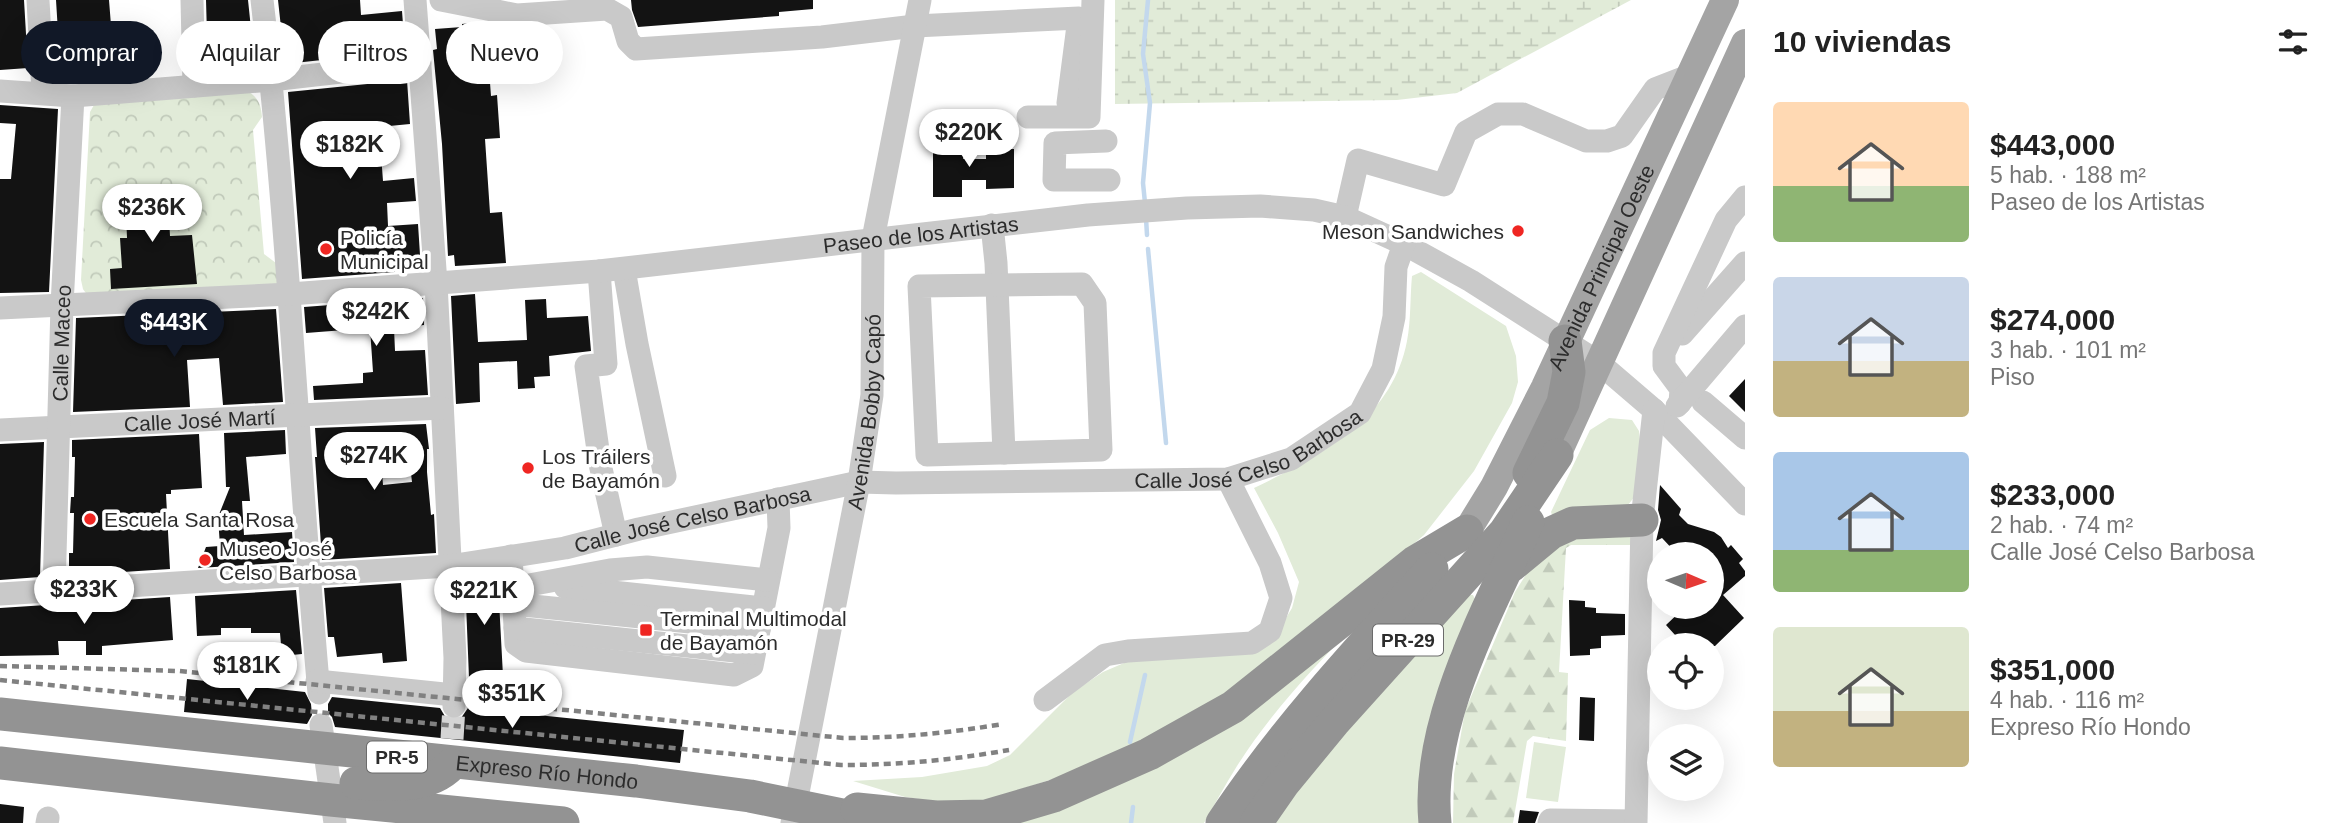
<!DOCTYPE html>
<html lang="es">
<head>
<meta charset="utf-8">
<style>
	:root { --surface:#fff; --page:#f6f6f6; --text:#222; --muted:#767676; --accent:#111827 }
	body { margin:0; font-family:Arial,sans-serif; background:var(--page); color:var(--text); height:100vh; display:flex; flex-direction:column; font-size:26px; white-space:nowrap }
	* { box-sizing:border-box; margin:0 }
	p { font-size:23px; color:var(--muted) }
	.icon { flex:none; width:38px; height:38px; fill:none; stroke:currentColor; stroke-width:2; stroke-linecap:round; stroke-linejoin:round }
	.map { position:relative; flex:1; overflow:hidden }
	.side { display:flex; flex-direction:column; background:var(--surface); width:595px }
	.side>* { flex:none }
	.banner { position:absolute; left:21px; top:21px; width:665px; height:63px; display:flex; gap:14px }
	.needle { width:46px; rotate:92deg }
	.controls { position:absolute; left:1647px; top:542px; display:grid; gap:14px }
	.controls a { display:grid; place-items:center; width:77px; height:77px; border-radius:50%; background:var(--surface); box-shadow:0 7px 28px #0002; font-size:35px }
	.price { position:absolute; translate:-50% -60px; padding:0 16px; border-radius:24px; background:#fff; color:#222; font-size:23px; line-height:46px; filter:drop-shadow(0 2px 4px #0008) }
	.price::after { content:''; position:absolute; left:50%; top:42px; width:21px; height:16px; margin-left:-10px; background:inherit; clip-path:polygon(0 0,100% 0,50% 100%) }
	.price.current { background:var(--accent); color:#fff }
	ul { padding:0; list-style:none }
	li { display:flex; align-items:center; gap:21px; height:175px; padding:0 28px }
	li span { display:grid; place-items:center; flex:none; width:196px; height:140px; border-radius:7px; color:#555 }
	li>.icon { margin-inline-start:auto }
	span .icon { width:84px; height:84px; fill:#fffc; stroke-width:1 }
	li b { font-size:30px }
	h2 { display:flex; justify-content:space-between; align-items:center; height:84px; padding:0 28px; font-size:30px }
	.chip { padding:0 24px; border-radius:32px; background:var(--surface); box-shadow:0 7px 28px #0002; font-size:24px; line-height:63px }
	.chip.current { background:var(--accent); color:#fff }
	main { display:flex; flex:1; min-height:0 }
	.map>svg:first-child { display:block }
	.grass { fill:#e1ebd8 }
	.forest { fill:url(#forest-firs) }
	.wetland { fill:url(#wetland-marsh) }
	.park { fill:url(#park-crowns) }
	.lines { fill:none; stroke-linecap:round; stroke-linejoin:round }
	.stream { stroke:#c3d8ed; stroke-width:4.5 }
	.building { fill:#131313; fill-rule:evenodd }
	.minor-tunnel { stroke:#d5d5d5; stroke-width:23; stroke-dasharray:23 11; stroke-linecap:butt }
	.minor { stroke:#c9c9c9; stroke-width:23 }
	.major { stroke:#a4a4a4; stroke-width:28 }
	.highway { stroke:#939393; stroke-width:33 }
	.rail { stroke:#818181; stroke-width:4.5; stroke-dasharray:7 5; stroke-linecap:butt }
	.poi-dot { fill:#ef2622; stroke:#fff; stroke-width:2.5 }
	.labels { text-anchor:middle; dominant-baseline:central; stroke-width:7; stroke-linejoin:round; paint-order:stroke }
	.shield { fill:#fff; stroke:#6b6b6b; stroke-width:2 }
	.shield-label { font-size:19px; font-weight:bold; fill:#2c2c2c }
	.poi-label { font-size:21px; fill:#2c2c2c; stroke:#fff; text-anchor:start }
	.street-label { font-size:21px; fill:#2c2c2c; stroke:#fff }
</style>
</head>
<body>
<main>
<div class="map">
<svg width="1745" height="823" viewBox="0 0 1745 823">
	<defs>
		<pattern id="forest-firs" width="22" height="20" patternUnits="userSpaceOnUse" patternTransform="scale(1.75)"><rect width="22" height="20" fill="#e1ebd8"/><path d="M5 1l3.5 6h-7zM16 11l3.5 6h-7z" fill="#c1caba"/></pattern>
		<pattern id="wetland-marsh" width="20" height="14" patternUnits="userSpaceOnUse" patternTransform="scale(1.75)"><rect width="20" height="14" fill="#e1ebd8"/><path d="M1 5h8M5 5V1M11 12h8M15 12V8" fill="none" stroke="#c1caba"/></pattern>
		<pattern id="park-crowns" width="20" height="18" patternUnits="userSpaceOnUse" patternTransform="scale(1.75)"><rect width="20" height="18" fill="#e1ebd8"/><path d="M2 6a3 3 0 1 1 6 0M12 15a3 3 0 1 1 6 0" fill="none" stroke="#c1caba"/></pattern>
	</defs>
	<rect width="100%" height="100%" fill="#fff"/>
	<path class="grass" d="M1421 272 1506 326 1516 356 1518 382 1512 403 1474 471 1424 535 1253 682 1103 763 975 804 940 802 905 797 853 781 922 777 987 766 1010 755 1073 692 1103 672 1131 660 1272 641 1292 608 1299 582 1278 533 1254 488C1320 456 1392 420 1407 341 1411 320 1410 297 1412 276Z
		M1609 418 1632 420 1639 431 1641 449 1635 496 1628 505 1553 518 1551 512 1590 430Z
		M1464 595H1473L1476 601 1421 823H1267Z
		M1356 624C1313 668 1270 714 1237 766 1225 785 1215 804 1204 823H947L1004 816Z
		M1534 742 1566 747 1558 802 1526 798Z"/>
	<path class="forest" d="M1591 528 1632 534V545H1571L1566 548 1559 672 1568 673 1566 741 1533 736 1527 741 1513 823H1453L1454 774 1465 711 1515 592 1530 568 1558 542Z"/>
	<path class="wetland" d="M1115 0H1631L1457 93 1397 100 1115 104Z"/>
	<path class="park" d="M246 90C258 97 261 104 262 117L253 130 264 254 276 263 281 277 276 285 88 296 83 289 81 280 90 112 94 105Z"/>
	<g class="lines">
		<path class="stream" d="M1145 203 1143 183 1150 103 1143 54 1148 0
			M1146 218 1147 235
			M1148 249 1166 443
			M1130 742 1145 675
			M1131 823 1133 807"/>
	</g>
	<path class="building" d="M0 0H24L28 68 0 70Z
		M56 0H109L115 76 61 80Z
		M206 0H248L255 67 208 70Z
		M278 0H360L361 15 402 11 405 51 285 64Z
		M631 0H813V9L779 12V16L638 27 632 10Z
		M478 22 493 24 495 56H488L491 96 497 95 500 138 485 139 490 213 502 212 506 263 455 266 454 255 448 256 442 144 433 50 437 49 435 29 462 27V24Z
		M407 80 410 124 379 127 383 181 414 178 416 201 387 203 388 226 418 224 421 270 302 279 288 92Z
		M0 105 58 109 49 292 0 293V179H11L16 124 0 123Z
		M933 140H963V159H986V149H1014V188L986 189V180H962V197H933Z
		M167 185 170 236 192 235 197 284 111 289 110 269 122 268 120 238H127L125 186Z
		M475 294 478 342 527 340 525 300 546 299 547 318 588 316 591 351 549 356 550 376 534 377 535 388 518 389 517 361 479 363 480 402 456 404 451 296Z
		M423 298 424 325 394 328 395 351 425 350 428 395 314 400 313 386 363 383V373L373 372 370 328 306 333 304 307Z
		M276 309 283 402 223 405 219 358 187 360 190 407 73 412 76 318Z
		M1745 379V412L1729 396Z
		M426 424 429 449H427V472L431 515 434 514 436 553 322 560 315 457H317L315 428ZM409 457 412 482 383 485 381 458Z
		M285 430 286 454 246 457 250 501H242L244 535 292 532 294 562 198 568 206 547 220 546 218 517 230 487H226L224 433Z
		M199 434 202 488 171 490V494H166L170 569 107 573 69 572V553H73L74 513H70L71 497H74L75 457H72V440Z
		M44 442 40 577 0 580V444Z
		M1660 485 1681 509 1679 515 1688 524 1714 532 1721 537 1728 548 1731 545 1743 559 1739 563 1745 571V576L1723 595 1744 618 1715 646H1685L1666 625 1685 607H1712V555H1678L1662 538 1656 541 1661 520 1658 510Z
		M496 576V581L498 582 503 676 469 678 465 578Z
		M401 583 407 661 383 663 382 653 337 657 334 637H328L324 588Z
		M296 590 302 654 282 656 280 633H251V628H221V635L197 636 195 596Z
		M170 597 173 640 102 646V655H86V641H58L59 655 0 656V608Z
		M1569 600 1585 601V607L1596 608V613L1625 614V635L1601 636V648L1590 649V655L1570 656Z
		M187 679 305 692 311 704 312 715 307 724 184 712Z
		M332 697 440 708 446 718 453 720 461 718 468 708 684 730 680 763 335 727 332 717 328 713V704Z
		M1580 697 1595 698 1594 741 1579 740Z
		M0 804 24 807 23 823H0Z
		M1520 810 1539 812 1535 823H1518Z"/>
	<g class="lines">
		<path class="minor-tunnel" d="M452 739 454 706"/>
		<g class="minor">
			<path d="M38 0 43 93"/>
			<path d="M192 0 194 86"/>
			<path d="M262 0C289 230 298 462 319 693"/>
			<path d="M415 0 436 283 455 658 454 706"/>
			<path d="M441 0 517 15 607 9 621 17 628 41 636 49 822 37 915 26 1079 18 1068 103"/>
			<path d="M0 91 73 96 271 80 420 63"/>
			<path d="M1028 117H1089L1093 0"/>
			<path d="M1106 141 1055 143 1054 180H1109"/>
			<path d="M1345 217 1358 160 1444 185 1466 132 1498 114H1523L1586 141H1607L1622 136 1655 89 1691 75"/>
			<path d="M992 225 996 263 1004 453"/>
			<path d="M624 269 637 344 665 476"/>
			<path d="M599 271 606 364 586 366 600 464 616 535"/>
			<path d="M1082 284 1095 303 1101 450 927 455 919 286Z"/>
			<path id="s1" d="M0 308 290 294 599 271 1088 215 1187 208 1260 206 1314 210 1345 217 1404 244 1471 281 1598 362 1654 410 1745 504"/>
			<path d="M1682 334 1745 263"/>
			<path d="M1703 402 1745 438"/>
			<path d="M1680 403 1681 389 1664 366V353L1726 220 1745 197"/>
			<path d="M1677 406 1745 326"/>
			<path id="s2" d="M0 430 442 408"/>
			<path d="M511 556 516 644 526 651 734 675 752 666 779 528 778 499"/>
			<path d="M565 587 763 608"/>
			<path d="M513 588 610 570 647 567 768 580"/>
			<path id="s3" d="M54 591 62 305 73 96"/>
			<path id="s4" d="M0 594 449 566 565 548 639 529 859 482 896 483 1228 479 1291 459 1360 413 1383 369 1394 317 1396 267 1404 244"/>
			<path d="M513 604 759 629"/>
			<path d="M515 628 754 653"/>
			<path d="M317 681 454 695"/>
			<path d="M1045 700 1105 655 1128 651 1252 643 1270 631 1281 598 1270 563 1228 479"/>
			<path d="M321 725 335 823"/>
			<path d="M47 823 48 818"/>
			<path id="s5" d="M792 823 859 482 872 395 873 239 920 0"/>
			<path d="M1549 823 1550 820 1635 821"/>
			<path d="M1636 823 1642 520 1654 410"/>
		</g>
		<g class="major">
			<path d="M1557 455 1745 43"/>
			<path id="s6" d="M1467 531 1494 487 1545 387 1725 0"/>
		</g>
		<g class="highway">
			<path d="M1529 473 1563 403 1569 372 1565 341"/>
			<path d="M1511 566 1551 533 1573 523 1642 520"/>
			<path id="s7" d="M0 714 636 781 750 796 881 823"/>
			<path d="M0 763 331 800 563 823"/>
			<path d="M356 783C387 785 428 789 451 765"/>
			<path d="M857 809 936 817 986 816 1054 796 1149 754 1233 707 1415 562 1467 531"/>
			<path d="M1222 823C1283 731 1358 650 1432 569"/>
			<path d="M1256 823 1283 784 1334 722 1505 532 1557 455"/>
			<path d="M1435 823C1425 722 1488 612 1528 522"/>
		</g>
		<path class="rail" d="M0 666 179 671 843 738C898 738 949 733 1003 724
			M0 680 841 765C899 765 953 760 1009 750"/>
	</g>
	<g class="poi-dot">
		<circle cx="1518" cy="231" r="7"/>
		<circle cx="326" cy="249" r="7"/>
		<circle cx="528" cy="468" r="7"/>
		<circle cx="90" cy="519" r="7"/>
		<circle cx="205" cy="560" r="7"/>
		<rect x="639" y="623" width="14" height="14" rx="3.5"/>
	</g>
	<g class="labels">
		<g class="shield">
			<rect x="1373" y="624.5" width="70" height="31" rx="5"/>
			<rect x="367" y="741.5" width="60" height="31" rx="5"/>
		</g>
		<g class="shield-label">
			<text x="1408" y="640">PR-29</text>
			<text x="397" y="757">PR-5</text>
		</g>
		<g class="poi-label">
			<text x="1504" y="231" text-anchor="end">Meson Sandwiches</text>
			<text x="340" y="237">Policía<tspan x="340" dy="24">Municipal</tspan></text>
			<text x="542" y="456">Los Tráilers<tspan x="542" dy="24">de Bayamón</tspan></text>
			<text x="104" y="519">Escuela Santa Rosa</text>
			<text x="219" y="548">Museo José<tspan x="219" dy="24">Celso Barbosa</tspan></text>
			<text x="660" y="618">Terminal Multimodal<tspan x="660" dy="24">de Bayamón</tspan></text>
		</g>
		<g class="street-label">
			<text stroke="none"><textPath href="#s1" startOffset="924">Paseo de los Artistas</textPath></text>
			<text stroke="none"><textPath href="#s6" startOffset="296">Avenida Principal Oeste</textPath></text>
			<text stroke="none"><textPath href="#s3" startOffset="248">Calle Maceo</textPath></text>
			<text stroke="none"><textPath href="#s5" startOffset="418">Avenida Bobby Capó</textPath></text>
			<text stroke="none"><textPath href="#s2" startOffset="200">Calle José Martí</textPath></text>
			<text stroke="none"><textPath href="#s4" startOffset="1265">Calle José Celso Barbosa</textPath></text>
			<text stroke="none"><textPath href="#s4" startOffset="698">Calle José Celso Barbosa</textPath></text>
			<text stroke="none"><textPath href="#s7" startOffset="550">Expreso Río Hondo</textPath></text>
		</g>
	</g>
</svg>
<div class="controls">
<a><svg class="needle" viewBox="-14 -14 28 28"><path d="M0-13l5 13h-10z" fill="#e53935"/><path d="M0 13l5-13h-10z" fill="#767676"/></svg></a>
<a><svg class="icon" aria-label="locate" viewBox="0 0 24 24"><circle cx="12" cy="12" r="6"/><path d="M12 2v4M12 18v4M2 12h4M18 12h4"/></svg></a>
<a><svg class="icon" aria-label="layers" viewBox="0 0 24 24"><path d="M12 4l9 5-9 5-9-5zM3 14l9 5 9-5"/></svg></a>
</div>
<b class="price" style="left:969px;top:169px">$220K</b>
<b class="price" style="left:350px;top:181px">$182K</b>
<b class="price" style="left:152px;top:244px">$236K</b>
<b class="price" style="left:376px;top:348px">$242K</b>
<b class="price current" style="left:174px;top:359px">$443K</b>
<b class="price" style="left:374px;top:492px">$274K</b>
<b class="price" style="left:84px;top:626px">$233K</b>
<b class="price" style="left:484px;top:627px">$221K</b>
<b class="price" style="left:247px;top:702px">$181K</b>
<b class="price" style="left:512px;top:730px">$351K</b>
<div class="banner">
<a class="chip current">Comprar</a>
<a class="chip">Alquilar</a>
<a class="chip">Filtros</a>
<a class="chip">Nuevo</a>
</div>
</div>
<section class="side">
<h2>10 viviendas<svg class="icon" aria-label="filters" viewBox="0 0 24 24"><path d="M4 7h16M4 17h16"/><circle cx="9" cy="7" r="2"/><circle cx="15" cy="17" r="2"/></svg></h2>
<ul>
<li><span style="background:linear-gradient(#ffd9b3 60%,#8fb573 0)"><svg class="icon" aria-label="home" viewBox="0 0 24 24"><path d="M3 11l9-7 9 7M6 9v11h12V9"/></svg></span><div><b>$443,000</b><p>5 hab. · 188 m²</p><p>Paseo de los Artistas</p></div></li>
<li><span style="background:linear-gradient(#c9d6e8 60%,#c2b280 0)"><svg class="icon" aria-label="home" viewBox="0 0 24 24"><path d="M3 11l9-7 9 7M6 9v11h12V9"/></svg></span><div><b>$274,000</b><p>3 hab. · 101 m²</p><p>Piso</p></div></li>
<li><span style="background:linear-gradient(#a9c7e8 70%,#8fb573 0)"><svg class="icon" aria-label="home" viewBox="0 0 24 24"><path d="M3 11l9-7 9 7M6 9v11h12V9"/></svg></span><div><b>$233,000</b><p>2 hab. · 74 m²</p><p>Calle José Celso Barbosa</p></div></li>
<li><span style="background:linear-gradient(#dfe7d0 60%,#c2b280 0)"><svg class="icon" aria-label="home" viewBox="0 0 24 24"><path d="M3 11l9-7 9 7M6 9v11h12V9"/></svg></span><div><b>$351,000</b><p>4 hab. · 116 m²</p><p>Expreso Río Hondo</p></div></li>
</ul>
</section>
</main>
</body>
</html>
